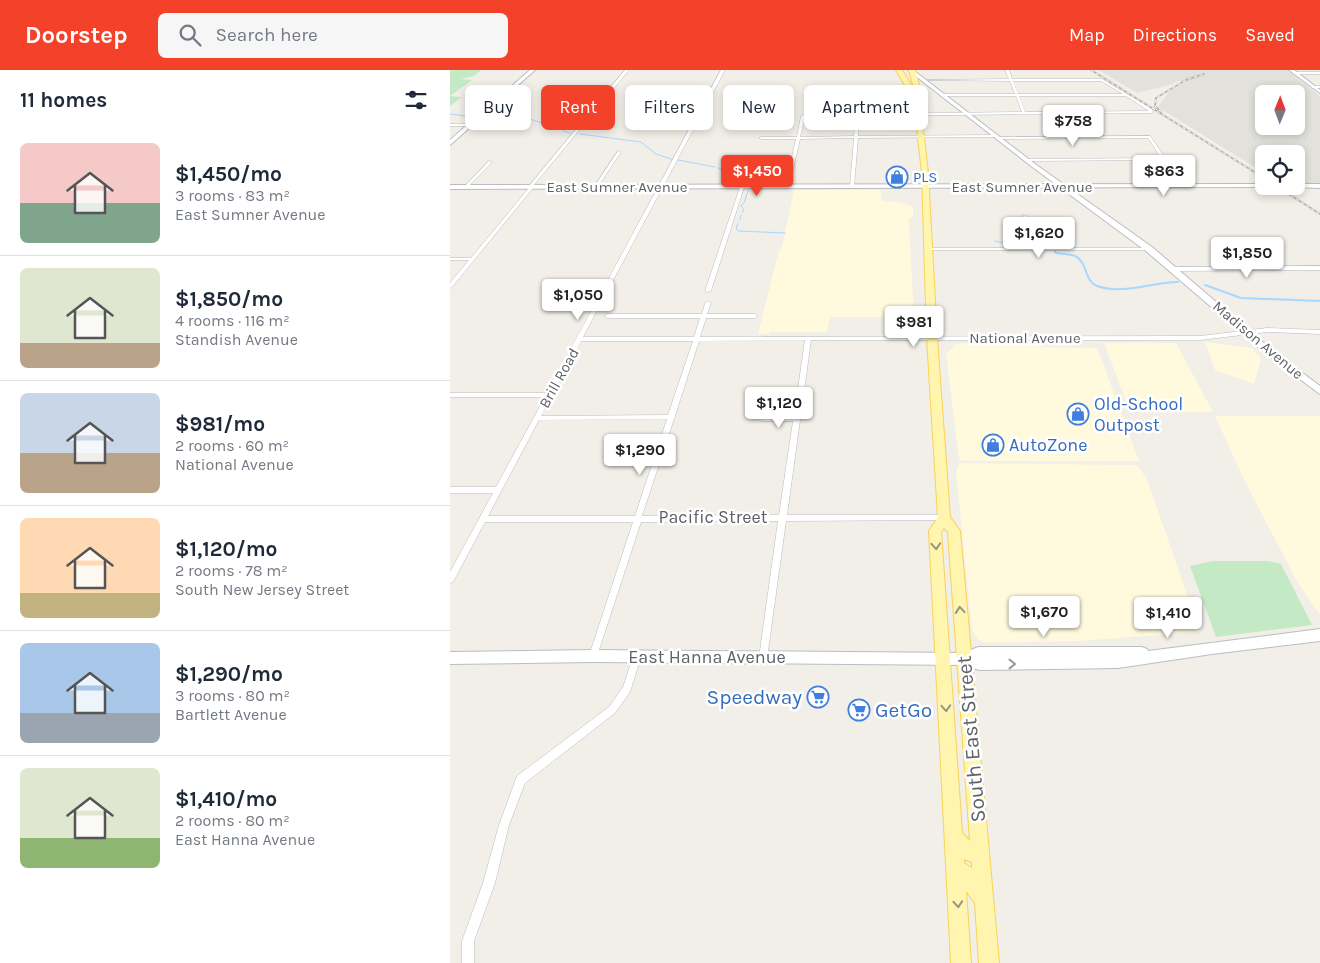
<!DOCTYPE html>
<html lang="en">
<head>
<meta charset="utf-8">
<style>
	:root { --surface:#fff; --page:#f6f6f7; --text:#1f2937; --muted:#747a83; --line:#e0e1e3; --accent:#f4412a }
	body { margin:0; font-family:Karla,sans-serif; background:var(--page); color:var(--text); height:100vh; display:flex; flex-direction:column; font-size:19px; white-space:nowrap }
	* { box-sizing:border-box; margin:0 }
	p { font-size:16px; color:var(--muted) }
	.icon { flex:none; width:28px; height:28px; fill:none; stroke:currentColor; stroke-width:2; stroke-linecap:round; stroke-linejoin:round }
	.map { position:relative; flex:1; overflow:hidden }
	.sheet { display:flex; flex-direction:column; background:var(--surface); width:450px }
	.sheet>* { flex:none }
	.banner { position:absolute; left:15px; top:15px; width:475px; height:45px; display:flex; gap:10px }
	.needle { width:32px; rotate:1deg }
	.controls { position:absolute; left:805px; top:15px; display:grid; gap:10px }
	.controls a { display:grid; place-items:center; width:50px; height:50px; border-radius:8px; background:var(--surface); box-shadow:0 2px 8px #0003; font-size:25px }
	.price { position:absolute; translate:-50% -42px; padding:0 11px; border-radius:5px; background:#fff; color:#222; font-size:16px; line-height:32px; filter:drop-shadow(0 1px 2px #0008) }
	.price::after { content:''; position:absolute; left:50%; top:30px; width:15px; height:11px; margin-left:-8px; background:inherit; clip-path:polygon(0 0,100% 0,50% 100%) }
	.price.current { background:var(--accent); color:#fff }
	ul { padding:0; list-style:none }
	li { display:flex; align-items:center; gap:15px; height:125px; padding:0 20px }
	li+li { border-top:1px solid var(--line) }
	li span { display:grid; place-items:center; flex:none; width:140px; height:100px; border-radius:8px; color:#555 }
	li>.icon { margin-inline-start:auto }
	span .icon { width:60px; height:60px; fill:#fffc; stroke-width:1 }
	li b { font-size:21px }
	h2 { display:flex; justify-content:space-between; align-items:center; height:60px; padding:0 20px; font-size:21px }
	.chip { padding:0 18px; border-radius:8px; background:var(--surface); box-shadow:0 2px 8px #0003; font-size:18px; line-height:45px }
	.chip.current { background:var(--accent); color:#fff }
	header { display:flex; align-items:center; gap:30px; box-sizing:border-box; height:70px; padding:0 25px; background:var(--accent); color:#fff }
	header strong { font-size:24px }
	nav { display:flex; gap:28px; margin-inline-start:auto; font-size:18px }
	.search { width:350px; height:45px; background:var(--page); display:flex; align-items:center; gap:12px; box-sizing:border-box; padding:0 18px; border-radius:8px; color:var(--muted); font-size:19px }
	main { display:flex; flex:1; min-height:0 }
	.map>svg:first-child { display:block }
	.commercial { fill:#fff9de }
	.industrial { fill:#e2e1db; fill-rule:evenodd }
	.green { fill:#c3eac4 }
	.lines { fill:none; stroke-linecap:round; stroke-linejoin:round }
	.stream-far1 { stroke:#a9d7ff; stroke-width:1 }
	.stream { stroke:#a9d7ff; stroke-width:2 }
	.minor-casing { stroke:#b9bcc1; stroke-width:1 }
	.tertiary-casing { stroke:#b9bcc1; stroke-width:2 }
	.secondary-casing { stroke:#babdc3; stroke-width:2 }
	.primary-casing { stroke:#fad257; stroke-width:2 }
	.minor { fill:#fff; fill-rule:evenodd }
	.tertiary { fill:#fff; fill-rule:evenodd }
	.secondary { fill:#fff; fill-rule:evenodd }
	.primary { fill:#fff5ae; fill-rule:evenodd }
	.rail-casing { stroke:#b6b6b8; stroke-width:2 }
	.rail { stroke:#fff; stroke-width:1; stroke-dasharray:3; stroke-linecap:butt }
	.oneway { stroke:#969580 }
	.oneway2 { stroke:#96999d }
	.labels { text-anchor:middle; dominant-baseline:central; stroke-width:5; stroke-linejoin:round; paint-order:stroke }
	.far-shop-label { font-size:15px; fill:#366cbe; stroke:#fff; text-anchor:start }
	.far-street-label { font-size:15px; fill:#5e6268; stroke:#fff }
	.shop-label { font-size:18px; fill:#366cbe; stroke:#fff; text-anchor:start }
	.street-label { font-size:18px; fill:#5e6268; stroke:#fff }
	.near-shop-label { font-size:21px; fill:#366cbe; stroke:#fff; text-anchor:end }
	.near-street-label { font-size:21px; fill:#5e6268; stroke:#fff }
</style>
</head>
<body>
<header>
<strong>Doorstep</strong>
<div class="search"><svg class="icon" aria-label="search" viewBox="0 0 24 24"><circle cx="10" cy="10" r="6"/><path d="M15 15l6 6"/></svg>Search here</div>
<nav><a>Map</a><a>Directions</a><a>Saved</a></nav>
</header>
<main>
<section class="sheet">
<h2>11 homes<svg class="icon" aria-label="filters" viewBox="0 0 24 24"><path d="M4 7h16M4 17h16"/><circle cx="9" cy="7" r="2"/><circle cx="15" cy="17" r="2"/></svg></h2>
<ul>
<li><span style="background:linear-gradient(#f6c9c9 60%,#7fa58c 0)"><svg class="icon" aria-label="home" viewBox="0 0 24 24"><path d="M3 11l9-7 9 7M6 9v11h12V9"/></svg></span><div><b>$1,450/mo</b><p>3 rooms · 83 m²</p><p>East Sumner Avenue</p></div></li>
<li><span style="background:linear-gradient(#dfe7d0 75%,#b9a48a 0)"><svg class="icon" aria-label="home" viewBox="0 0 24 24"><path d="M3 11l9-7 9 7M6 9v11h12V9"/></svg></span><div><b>$1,850/mo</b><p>4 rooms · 116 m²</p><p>Standish Avenue</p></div></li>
<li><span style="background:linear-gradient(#c9d6e8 60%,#b9a48a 0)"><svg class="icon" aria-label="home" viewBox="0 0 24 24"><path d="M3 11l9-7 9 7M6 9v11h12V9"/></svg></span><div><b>$981/mo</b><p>2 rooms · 60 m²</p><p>National Avenue</p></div></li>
<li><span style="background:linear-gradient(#ffd9b3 75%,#c2b280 0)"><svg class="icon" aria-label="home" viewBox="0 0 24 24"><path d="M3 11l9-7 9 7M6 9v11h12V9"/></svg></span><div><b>$1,120/mo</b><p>2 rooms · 78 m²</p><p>South New Jersey Street</p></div></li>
<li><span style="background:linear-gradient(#a9c7e8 70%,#9aa5b1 0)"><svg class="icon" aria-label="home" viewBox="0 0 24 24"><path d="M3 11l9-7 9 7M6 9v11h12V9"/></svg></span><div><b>$1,290/mo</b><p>3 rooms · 80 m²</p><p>Bartlett Avenue</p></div></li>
<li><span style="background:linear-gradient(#dfe7d0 70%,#8fb573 0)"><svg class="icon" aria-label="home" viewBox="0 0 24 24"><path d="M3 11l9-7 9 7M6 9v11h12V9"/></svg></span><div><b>$1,410/mo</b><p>2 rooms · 80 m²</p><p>East Hanna Avenue</p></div></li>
</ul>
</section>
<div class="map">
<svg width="870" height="893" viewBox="0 0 870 893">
	<rect width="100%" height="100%" fill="#f1efe7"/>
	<path class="commercial" d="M344 120H431L432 131 447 132 463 136V147L459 149V156L464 247H380L377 262H320L319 264H308L328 184 332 176Z
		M590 272 592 277 646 278 651 288 689 391H512L509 389 496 284 506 274 515 273Z
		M755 272 802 278 811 289 804 314 765 300Z
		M654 273H726L763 342H680Z
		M765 346H870V545L848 513 796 414Z
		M509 393 687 395 697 409 750 562 629 571 536 573 528 570 522 560 506 402Z"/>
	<path class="industrial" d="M649 0H837L870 26V114H846V84H814V103L708 37 718 23 736 12 727 11 723 14 687 23ZM814 24H846V56H814Z"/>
	<path class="green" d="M0 0H31L24 6 11 9 22 10 0 26 12 27 0 36Z
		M763 491H818L831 494 862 555 766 567 740 496Z"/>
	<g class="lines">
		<path class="stream-far1" d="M0 44 24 47
			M33 47 71 46 107 58
			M113 61 120 63
			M130 64 191 72 206 84 224 90
			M228 90 265 97
			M268 98 293 104
			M295 105 299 116
			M292 142 294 141 291 135 294 133 299 118
			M290 150 291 145
			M288 153 286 159 289 161 335 163
			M545 171 568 176
			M588 176 598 177"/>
		<path class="stream" d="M588 176 604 178
			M605 181 606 183C612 184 619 184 625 186 638 192 634 211 647 216 672 225 703 212 728 212
			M755 215 791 228 870 231"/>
		<g class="minor-casing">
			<path id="minor" d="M175 0H179L83 116V118L2 217 0 218V213L19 190H0V188H21L79 118V116Z
				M271 0H275L133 267H244L250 248H157L154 246 157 244H252L255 233 258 231 261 233 257 244H305L308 246 305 248H256L250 267 750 266 817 258 870 260V264L817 262 750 270H361L337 445H494L497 446 498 448 497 450 336 451 317 588 316 591 313 592 310 591 309 588 328 451 191 452 147 586 146 589 143 590 140 589 139 586 183 452H35L3 512 0 513V502L43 423H0V417H46L95 327H0V323H97ZM355 270 344 347H312L309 349 312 351H343L329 445 192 446 224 349 225 347V346L249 271ZM131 271H243L218 345 91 346ZM217 349 185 446H38L89 350Z
				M555 0H559L562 9H652L702 39 703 42 701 43 410 46 408 66 545 65 547 66 545 67 408 68 404 117 402 118 400 117 404 68 350 69 339 117 337 118 335 117 346 69H311L309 68 311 67H347L351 46 359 41 361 25 363 24 365 25 363 42 355 47 350 67 404 66 407 32 409 31 411 32 410 44 572 42 566 26H492L490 25 492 24H565L560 11 471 10 559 9ZM563 11H651L673 24H568ZM569 26H676L699 41 575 42Z
				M844 2H870V4H843Z
				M861 16H870V18H862Z
				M0 54H20L22 55 20 56H0Z
				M700 66 735 116 734 117H732L713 90 577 91 575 90 577 89 711 88 698 68 548 69 546 68 548 67Z
				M168 81 171 82 147 118H145L144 117Z
				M39 91 42 92 17 118H15V116Z
				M292 116 294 117 261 221 256 222 255 221 290 117Z
				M573 145 577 146 587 178H699L701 179 699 180H478L476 179 478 178H582Z
				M870 196V200L724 201 721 199 724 197Z
				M187 583 190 584 191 587 180 622 165 643 75 713 59 755 45 813 24 871V893H12V871L33 813 49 755 67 706 159 637 173 617 184 584Z"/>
		</g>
		<g class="tertiary-casing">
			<path id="tertiary" d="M814 114 816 117 0 119V115Z
				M846 114H870V118L844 117Z"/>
		</g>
		<g class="secondary-casing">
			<path id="secondary" d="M80 0H85L0 75V70Z
				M458 0H463L585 94 702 177 822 280 870 316V324L816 284 696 181 581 96Z
				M839 0H844L870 20V23Z
				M870 559V571L762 584 668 598 529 600 515 595 143 592 0 594V582L143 580 514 583 528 577H692L697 579 698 581Z"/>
		</g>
		<g class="primary-casing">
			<path id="primary" d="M446 0H452L461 15 465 30 460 29 455 15Z
				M459 0H465L473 30 470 33 478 103 487 268 500 447 510 461 549 893H529L525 833 516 821 521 893H501L479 461 488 447 477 268 472 103 464 32 467 29ZM494 458 498 462 520 771 512 763 491 462ZM514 789 522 792V798L514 793Z"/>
		</g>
		<use href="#minor" class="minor"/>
		<use href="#tertiary" class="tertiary"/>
		<use href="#secondary" class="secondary"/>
		<use href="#primary" class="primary"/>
		<g class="rail-casing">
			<path id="rail" d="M641 0 814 108
				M711 42 705 36 706 28 736 10 754 4
				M826 116 870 144"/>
		</g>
		<use href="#rail" class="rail"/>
	</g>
	<defs><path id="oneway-chevron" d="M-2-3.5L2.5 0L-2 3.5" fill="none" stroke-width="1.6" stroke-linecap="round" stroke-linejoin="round" transform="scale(1.25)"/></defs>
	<g class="oneway">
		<use href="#oneway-chevron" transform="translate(486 476) rotate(86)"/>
		<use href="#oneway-chevron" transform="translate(510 540) rotate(-95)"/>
		<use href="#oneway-chevron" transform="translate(496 638) rotate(86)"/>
		<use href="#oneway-chevron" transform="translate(508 834) rotate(86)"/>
	</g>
	<use class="oneway2" href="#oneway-chevron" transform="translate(562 594)"/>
	<defs>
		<g id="shop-ring" transform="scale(1.125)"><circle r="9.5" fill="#fff" stroke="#3f7fe0" stroke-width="1.5"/><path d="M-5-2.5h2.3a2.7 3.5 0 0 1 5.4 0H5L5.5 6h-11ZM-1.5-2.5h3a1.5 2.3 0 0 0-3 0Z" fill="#3f7fe0"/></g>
		<g id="supermarket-ring" transform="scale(1.125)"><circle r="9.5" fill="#fff" stroke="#3f7fe0" stroke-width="1.5"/><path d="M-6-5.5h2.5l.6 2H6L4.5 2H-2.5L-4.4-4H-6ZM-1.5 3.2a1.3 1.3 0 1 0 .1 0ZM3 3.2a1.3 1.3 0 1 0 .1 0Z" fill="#3f7fe0"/></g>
	</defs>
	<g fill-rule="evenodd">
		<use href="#shop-ring" x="447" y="107"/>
		<use href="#shop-ring" x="628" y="344"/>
		<use href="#shop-ring" x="543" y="375"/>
		<use href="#supermarket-ring" x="368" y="627"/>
		<use href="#supermarket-ring" x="409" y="640"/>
	</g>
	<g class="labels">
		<g class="far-shop-label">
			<text x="463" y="107">PLS</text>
		</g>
		<g class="far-street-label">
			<text x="167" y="117">East Sumner Avenue</text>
			<text x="572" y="117">East Sumner Avenue</text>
			<text x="575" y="268">National Avenue</text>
			<text transform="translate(808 270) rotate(40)">Madison Avenue</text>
			<text transform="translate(109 308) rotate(-61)">Brill Road</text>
		</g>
		<g class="shop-label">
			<text x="644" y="334">Old-School<tspan x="644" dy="21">Outpost</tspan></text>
			<text x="559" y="375">AutoZone</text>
		</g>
		<g class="street-label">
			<text x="263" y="447">Pacific Street</text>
			<text x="257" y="587">East Hanna Avenue</text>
		</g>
		<g class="near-shop-label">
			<text x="352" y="627">Speedway</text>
			<text x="425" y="640" text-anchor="start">GetGo</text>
		</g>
		<g class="near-street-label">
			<text transform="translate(521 669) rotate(-95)">South East Street</text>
		</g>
	</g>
</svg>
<div class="controls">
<a><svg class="needle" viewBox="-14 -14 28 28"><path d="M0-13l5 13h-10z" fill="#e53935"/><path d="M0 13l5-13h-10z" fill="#747a83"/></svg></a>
<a><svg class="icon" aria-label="locate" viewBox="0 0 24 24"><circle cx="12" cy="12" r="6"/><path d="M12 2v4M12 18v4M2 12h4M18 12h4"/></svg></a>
</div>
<b class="price" style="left:623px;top:77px">$758</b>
<b class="price current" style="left:307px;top:127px">$1,450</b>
<b class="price" style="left:714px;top:127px">$863</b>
<b class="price" style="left:589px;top:189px">$1,620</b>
<b class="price" style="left:797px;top:209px">$1,850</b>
<b class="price" style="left:128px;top:251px">$1,050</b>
<b class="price" style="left:464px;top:278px">$981</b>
<b class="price" style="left:329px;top:359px">$1,120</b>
<b class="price" style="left:190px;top:406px">$1,290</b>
<b class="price" style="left:594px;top:568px">$1,670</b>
<b class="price" style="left:718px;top:569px">$1,410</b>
<div class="banner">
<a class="chip">Buy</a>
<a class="chip current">Rent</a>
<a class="chip">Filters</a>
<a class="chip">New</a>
<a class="chip">Apartment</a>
</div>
</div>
</main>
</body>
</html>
